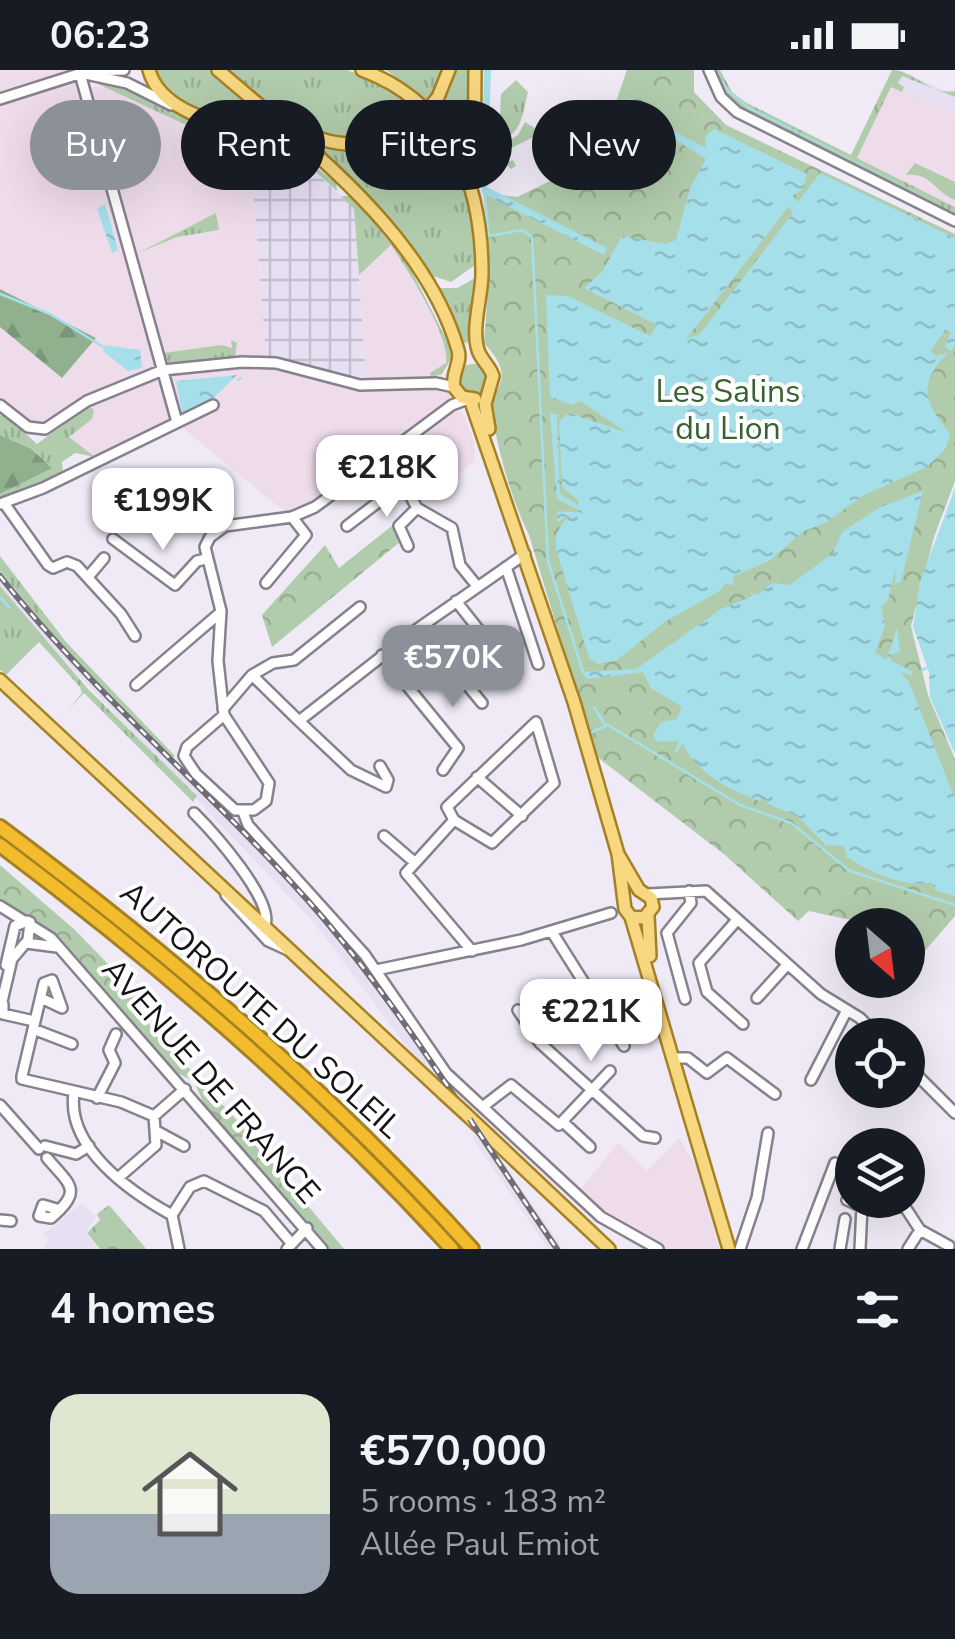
<!DOCTYPE html>
<html lang="en">
<head>
<meta charset="utf-8">
<style>
	:root { --surface:#171b24; --page:#242831; --text:#f1f3f6; --muted:#9ea1a6; --line:#363941; --accent:#8c9099 }
	body { margin:0; font-family:"Nunito Sans",sans-serif; background:var(--page); color:var(--text); height:100vh; display:flex; flex-direction:column; font-size:38px; white-space:nowrap }
	* { box-sizing:border-box; margin:0 }
	p { font-size:32px; color:var(--muted) }
	.icon { flex:none; width:55px; height:55px; fill:none; stroke:currentColor; stroke-width:2; stroke-linecap:round; stroke-linejoin:round }
	.map { position:relative; height:1179px; overflow:hidden }
	.side { display:flex; flex-direction:column; background:var(--surface); flex:1 }
	.side>* { flex:none }
	.top-card { position:absolute; left:30px; top:30px; width:895px; height:90px; display:flex; gap:20px }
	.needle { width:65px; rotate:152deg }
	.buttons { position:absolute; left:835px; top:838px; display:grid; gap:20px }
	.buttons a { display:grid; place-items:center; width:90px; height:90px; border-radius:50%; background:var(--surface); box-shadow:0 10px 40px #0002; font-size:50px }
	.price { position:absolute; translate:-50% -85px; padding:0 22px; border-radius:20px; background:#fff; color:#222; font-size:32px; line-height:65px; filter:drop-shadow(0 2px 5px #0008) }
	.price::after { content:''; position:absolute; left:50%; top:60px; width:30px; height:22px; margin-left:-15px; background:inherit; clip-path:polygon(0 0,100% 0,50% 100%) }
	.price.selected { background:var(--accent); color:#fff }
	ul { padding:0; list-style:none }
	li { display:flex; align-items:center; gap:30px; height:250px; padding:0 50px }
	li+li { border-top:2px solid var(--line) }
	li span { display:grid; place-items:center; flex:none; width:280px; height:200px; border-radius:30px; color:#555 }
	li>.icon { margin-inline-start:auto }
	span .icon { width:120px; height:120px; fill:#fffc; stroke-width:1 }
	li b { font-size:42px }
	h2 { display:flex; justify-content:space-between; align-items:center; height:120px; padding:0 50px; font-size:42px }
	.pill { padding:0 35px; border-radius:45px; background:var(--surface); box-shadow:0 10px 40px #0002; font-size:35px; line-height:90px }
	.pill.selected { background:var(--accent); color:#fff }
	.status { display:flex; justify-content:space-between; align-items:center; height:70px; padding:0 50px; background:var(--surface); direction:ltr }
	.status svg { height:28px; fill:currentColor }
	.map>svg:first-child { display:block }
	.commercial { fill:#efdceb }
	.industrial { fill:url(#industrial-grid) }
	.built { fill:#e7dff2 }
	.grass { fill:url(#grass-tufts) }
	.forest { fill:url(#forest-firs) }
	.park { fill:url(#park-crowns) }
	.water { fill:url(#water-ripples); fill-rule:evenodd }
	.lines { fill:none; stroke-linecap:round; stroke-linejoin:round }
	.stream { stroke:#a5dfea; stroke-width:2.5 }
	.minor-casing { stroke:#86818c; stroke-width:14 }
	.major-casing { stroke:#a58025; stroke-width:16 }
	.highway-casing { stroke:#a58025; stroke-width:18 }
	.minor { stroke:#fff; stroke-width:9 }
	.major { stroke:#f8d781; stroke-width:11 }
	.highway { stroke:#f3bc2d; stroke-width:12 }
	.rail-casing { stroke:#706c74; stroke-width:6 }
	.rail { stroke:#fff; stroke-width:2.5; stroke-dasharray:8; stroke-linecap:butt }
	.major-bridge-casing { stroke:#a58025; stroke-width:16; stroke-linecap:butt }
	.major-bridge { stroke:#f8d781; stroke-width:11 }
	.labels { text-anchor:middle; dominant-baseline:central; stroke-width:8; stroke-linejoin:round; paint-order:stroke }
	.park-label { font-size:32px; fill:#376332; stroke:#fff }
	.street-label { font-size:32px; fill:#141216; stroke:#fff }
</style>
</head>
<body>
<div class="status"><b>06:23</b><svg viewBox="0 0 49 12"><path d="M0 12V9h3v3zM5 12V6h3v6zM10 12V3h3v9zM15 12V0h3v12zM26 1h20v11H26zM47 4h2v5h-2z"/></svg></div>
<div class="map">
<svg width="955" height="1179" viewBox="0 0 955 1179">
	<defs>
		<pattern id="industrial-grid" width="8" height="8" patternUnits="userSpaceOnUse" patternTransform="scale(2.5)"><rect width="8" height="8" fill="#e7dff2"/><path d="M0 4h8M4 0v8" fill="none" stroke="#c5becf"/></pattern>
		<pattern id="grass-tufts" width="24" height="20" patternUnits="userSpaceOnUse" patternTransform="scale(2.5)"><rect width="24" height="20" fill="#b1ccac"/><path d="M3 7l-1-3M5 7V3M7 7l1-3M15 17l-1-3M17 17v-4M19 17l1-3" fill="none" stroke="#97ae93"/></pattern>
		<pattern id="forest-firs" width="22" height="20" patternUnits="userSpaceOnUse" patternTransform="scale(2.5)"><rect width="22" height="20" fill="#91b08d"/><path d="M5 1l3.5 6h-7zM16 11l3.5 6h-7z" fill="#7c9679"/></pattern>
		<pattern id="park-crowns" width="20" height="18" patternUnits="userSpaceOnUse" patternTransform="scale(2.5)"><rect width="20" height="18" fill="#b1ccac"/><path d="M2 6a3 3 0 1 1 6 0M12 15a3 3 0 1 1 6 0" fill="none" stroke="#97ae93"/></pattern>
		<pattern id="water-ripples" width="26" height="14" patternUnits="userSpaceOnUse" patternTransform="scale(2.5)"><rect width="26" height="14" fill="#a5dfea"/><path d="M2 4q2-2 4 0t4 0M15 11q2-2 4 0t4 0" fill="none" stroke="#8dbec8"/></pattern>
	</defs>
	<rect width="100%" height="100%" fill="#efeaf6"/>
	<path class="commercial" d="M0 0H72L79 19 103 16 188 56 223 63 243 90 251 91 266 286 366 309 359 205 391 175 432 243 445 275 448 289 439 299 451 325 447 334 453 342 462 341 474 371 475 391 452 409 425 361 337 429 296 451 179 355 97 393 52 351 39 354 27 350 0 326V257L62 308 96 268 0 219Z
		M891 16 955 44V137L857 88Z
		M679 1068 697 1098 719 1179H663L608 1150 579 1121 618 1073 647 1101Z"/>
	<path class="industrial" d="M298 86 354 138 366 309 266 286 251 91Z"/>
	<path class="built" d="M899 0 946 21 955 19V44L891 16Z
		M0 501 103 622 234 751 241 752 271 780 362 885 442 1007 436 1008 413 985 316 855 33 557 0 516Z
		M480 1064 494 1079 563 1179H548L472 1067Z
		M82 1133 96 1146 85 1163 99 1179H44L48 1170 43 1164Z"/>
	<path class="grass" d="M152 0H210L290 67 207 46 173 32Z
		M224 0H347L381 12 423 40C353 107 282 48 224 0Z
		M386 0H445L429 32Z
		M454 0H472L468 92 435 40Z
		M714 0H720L732 22 745 32 851 85 892 0C914 0 933 27 955 21V27L902 6 898 13 904 17 902 22 891 17 857 88 955 137V146L739 37 723 22Z
		M516 10 528 22C523 42 522 65 499 71L501 24Z
		M105 12 299 84 336 113 337 121 298 86 243 90 223 63 188 56 98 14Z
		M595 42 600 51 592 75 581 79C580 63 584 54 595 42Z
		M430 46C453 81 488 152 475 195L451 212 427 204 368 126 315 77C323 76 335 80 346 81 378 83 407 68 430 46Z
		M525 52 542 63 505 81 507 92 513 90 516 96 511 99 500 88 499 77 518 65Z
		M915 93 955 112V130C936 123 931 102 906 105Z
		M341 126H351L408 194 454 284 442 304 431 307 430 303 446 293C450 265 407 200 391 175L359 205 354 139Z
		M216 143 219 160 177 167 138 183Z
		M477 207 473 271 461 274 436 218H457Z
		M231 270 237 273 235 287 170 294 163 283 222 275 232 278Z
		M458 309a15 15 0 1 1 30 0a15 15 0 1 1-30 0Z
		M89 336 94 340 92 349 69 367 95 387 75 383 62 392 63 403 0 431V424L51 397 31 380 0 365V346L3 343 37 374Z
		M0 486 66 572 175 686 171 689 103 622 33 542 0 501Z
		M0 516 88 619 197 726 193 732 84 623 68 640 82 623 80 617 39 572 6 605 0 600Z"/>
	<path class="forest" d="M0 219 96 268 62 308 0 257Z
		M0 365 31 379 52 398 0 424Z"/>
	<path class="park" d="M627 0H694V22L726 55 955 164V411L934 467 911 556 928 625 955 689V846L924 882 908 873V855H874L809 841 798 851 725 785 596 686 529 465C511 428 499 385 492 344 488 315 521 313 484 273L489 208 486 123 517 127 596 89Z
		M393 455 401 471 272 577 262 545 325 475 339 498Z
		M0 795 75 860 140 927 150 956 234 1047 344 1179H328L204 1034 194 1012 176 1002 53 863 0 830Z
		M109 1135 144 1176 146 1179H100L87 1163 100 1150 97 1144Z"/>
	<path class="water" d="M484 0H491L487 117 607 178 604 185 482 123Z
		M717 0 729 20 748 36 955 142 747 38 727 21Z
		M629 22 636 41 706 78 705 67 714 59 807 104 802 120 792 126 798 132 820 103 955 168V274L951 281 945 277 951 262 946 259 931 280 935 286 948 283C914 317 927 334 950 364L946 378 927 397 864 425 825 453 804 461 769 491 734 506 732 516 726 513 720 521 666 551 617 590 599 594 589 588 556 479V464L568 445 557 453V441L585 443 557 429 550 343 559 345 557 348 560 424 578 435 579 431 562 417 559 351 568 343 628 363 580 331 572 335 550 327 546 225 568 226 650 266 657 255 584 218 602 202 622 166 666 174 676 170 690 118 706 89 632 43ZM789 136 793 143 699 265 687 268Z
		M105 134 118 180 112 183 97 139Z
		M105 275 140 280 142 298 128 301 103 281Z
		M237 305 203 338 182 343 176 311Z
		M955 418V684L930 627 929 602 913 557 920 512Z
		M923 421 901 512 895 514 896 497 888 530 881 537 885 556 875 583 887 589 897 558 900 582 892 584 891 591 912 601V605L900 602 909 612 955 729V826L935 820 931 812C908 819 866 801 847 787L844 776 826 775 797 746 768 734 764 727 759 731C728 719 698 704 683 674L673 686 679 671 657 672 653 665 661 652 677 649 682 637 651 618 643 602 587 609 582 602 636 599 721 539 753 526 750 522 758 525 772 513 790 515 833 483 842 462 880 437Z"/>
	<g class="lines">
		<path class="stream" d="M484 121 489 166 522 160 532 167 548 491 583 602
			M0 224 50 244 105 278
			M238 310 241 308
			M0 527 10 538
			M922 600 927 598
			M594 637 605 655
			M590 663 608 655 740 735 791 753 850 801 955 835"/>
		<g class="minor-casing">
			<path id="minor" d="M79 0 177 352
				M709 0 721 27 737 42 955 151
				M81 3 127 13 171 35
				M0 29 88 1 124 0
				M0 335 28 357 45 359 87 331 163 300 242 292 276 293 360 315 436 313 454 317
				M388 385 417 438 452 458 460 495 477 516
				M186 410 194 440 216 461
				M4 433 48 495 53 498 67 492 77 496 121 544 135 566
				M0 434 43 418 213 335
				M347 456 403 413
				M113 469 175 515 197 491 206 489
				M408 476 399 456 417 438
				M506 497 538 594
				M88 507 104 488
				M266 513 306 465 292 447
				M456 531 513 603
				M413 562 456 613 468 616 482 633
				M382 585 458 678 443 700
				M252 605 273 593 294 590 360 537
				M136 615 221 542
				M223 639 252 605 299 651 413 562 525 484
				M224 645 187 677 184 686 196 704 235 740H254L266 731 269 713 224 645 218 591 221 541 205 477 210 467 225 456 292 447 315 437 452 335 468 329
				M299 651 351 700 386 717 388 710 380 696
				M536 652 554 713 492 773 454 750 447 737Z
				M477 707 522 746
				M243 742 248 755 365 885 446 1003 601 1147 658 1179
				M194 743C213 762 274 830 265 855
				M454 750 406 803 472 881
				M384 766 413 791
				M648 824 706 821 821 924 860 948 877 965
				M226 825 268 871 292 882
				M0 836 51 868 322 1179
				M737 850 699 893 707 922 743 954
				M552 862 624 976
				M26 873 57 877
				M6 895 15 856 27 851
				M376 900 521 870 611 843
				M41 928 62 938 52 910 44 913 22 1006V1009L121 1032 154 1046
				M757 928 787 895
				M685 929 667 863 691 833 689 821
				M3 934V944L34 951
				M0 940 12 889 28 870 30 852
				M518 940 540 973 643 1066 655 1068
				M33 959 72 974
				M674 988H688L707 1003 727 988 775 1024
				M908 996 955 1043
				M811 1010 847 940
				M873 1021 874 1020
				M74 1023C66 1077 130 1122 172 1145L179 1179
				M97 1028 115 993 109 980 116 964
				M0 1035 39 1079
				M485 1035 511 1015 559 1055 610 1001
				M563 1052 590 1077
				M158 1062 184 1076
				M45 1076 76 1084 89 1076
				M47 1088C71 1116 83 1120 51 1148L39 1146 43 1135 60 1140
				M118 1108 156 1075 154 1046 185 1019
				M847 1130 862 1137 860 1179
				M893 1137H905L920 1160 949 1176
				M172 1145 190 1117 204 1111 264 1141 292 1174
				M0 1150 11 1151
				M287 1179 307 1158
				M740 1179 757 1128 768 1063
				M802 1179 835 1093
				M840 1179 845 1149
				M908 1179 920 1160"/>
		</g>
		<g class="major-casing">
			<path id="major" d="M149 0C164 57 266 57 312 88
				M218 0C305 75 425 164 458 280 462 293 451 303 454 317L462 327 475 329
				M362 0C451 33 482 114 482 203 482 227 471 258 478 280 481 290 490 296 493 306L485 334 489 359
				M438 27 449 0
				M289 54C332 81 379 82 419 50
				M474 111 475 0
				M470 329 574 632 618 784 625 839 631 847 644 848 653 837 651 828 639 820 618 784
				M0 610 443 1023
				M648 846 650 886
				M631 847 729 1179
				M467 1045 609 1179"/>
		</g>
		<g class="highway-casing">
			<path id="highway" d="M0 757C170 884 330 1021 472 1179
				M0 775C162 896 315 1029 452 1179"/>
		</g>
		<use href="#minor" class="minor"/>
		<use href="#major" class="major"/>
		<use href="#highway" class="highway"/>
		<g class="rail-casing">
			<path id="rail" d="M0 506C98 630 221 729 324 849 410 951 481 1069 557 1179"/>
		</g>
		<use href="#rail" class="rail"/>
		<g class="major-bridge-casing">
			<path id="major-bridge" d="M419 50 438 27
				M443 1023 467 1045"/>
		</g>
		<use href="#major-bridge" class="major-bridge"/>
	</g>
	<g class="labels">
		<g class="park-label">
			<text x="728" y="321">Les Salins<tspan x="728" dy="37">du Lion</tspan></text>
		</g>
		<g class="street-label">
			<text transform="translate(261 940) rotate(42)">AUTOROUTE DU SOLEIL</text>
			<text transform="translate(211 1011) rotate(49)">AVENUE DE FRANCE</text>
		</g>
	</g>
</svg>
<div class="buttons">
<a><svg class="needle" viewBox="-14 -14 28 28"><path d="M0-13l5 13h-10z" fill="#e53935"/><path d="M0 13l5-13h-10z" fill="#9ea1a6"/></svg></a>
<a><svg class="icon" aria-label="locate" viewBox="0 0 24 24"><circle cx="12" cy="12" r="6"/><path d="M12 2v4M12 18v4M2 12h4M18 12h4"/></svg></a>
<a><svg class="icon" aria-label="layers" viewBox="0 0 24 24"><path d="M12 4l9 5-9 5-9-5zM3 14l9 5 9-5"/></svg></a>
</div>
<b class="price" style="left:387px;top:450px">€218K</b>
<b class="price" style="left:163px;top:483px">€199K</b>
<b class="price selected" style="left:453px;top:640px">€570K</b>
<b class="price" style="left:591px;top:994px">€221K</b>
<div class="top-card">
<a class="pill selected">Buy</a>
<a class="pill">Rent</a>
<a class="pill">Filters</a>
<a class="pill">New</a>
</div>
</div>
<section class="side">
<h2>4 homes<svg class="icon" aria-label="filters" viewBox="0 0 24 24"><path d="M4 7h16M4 17h16"/><circle cx="9" cy="7" r="2"/><circle cx="15" cy="17" r="2"/></svg></h2>
<ul>
<li><span style="background:linear-gradient(#dfe7d0 60%,#9aa5b1 0)"><svg class="icon" aria-label="home" viewBox="0 0 24 24"><path d="M3 11l9-7 9 7M6 9v11h12V9"/></svg></span><div><b>€570,000</b><p>5 rooms · 183 m²</p><p>Allée Paul Emiot</p></div></li>
</ul>
</section>
</body>
</html>
